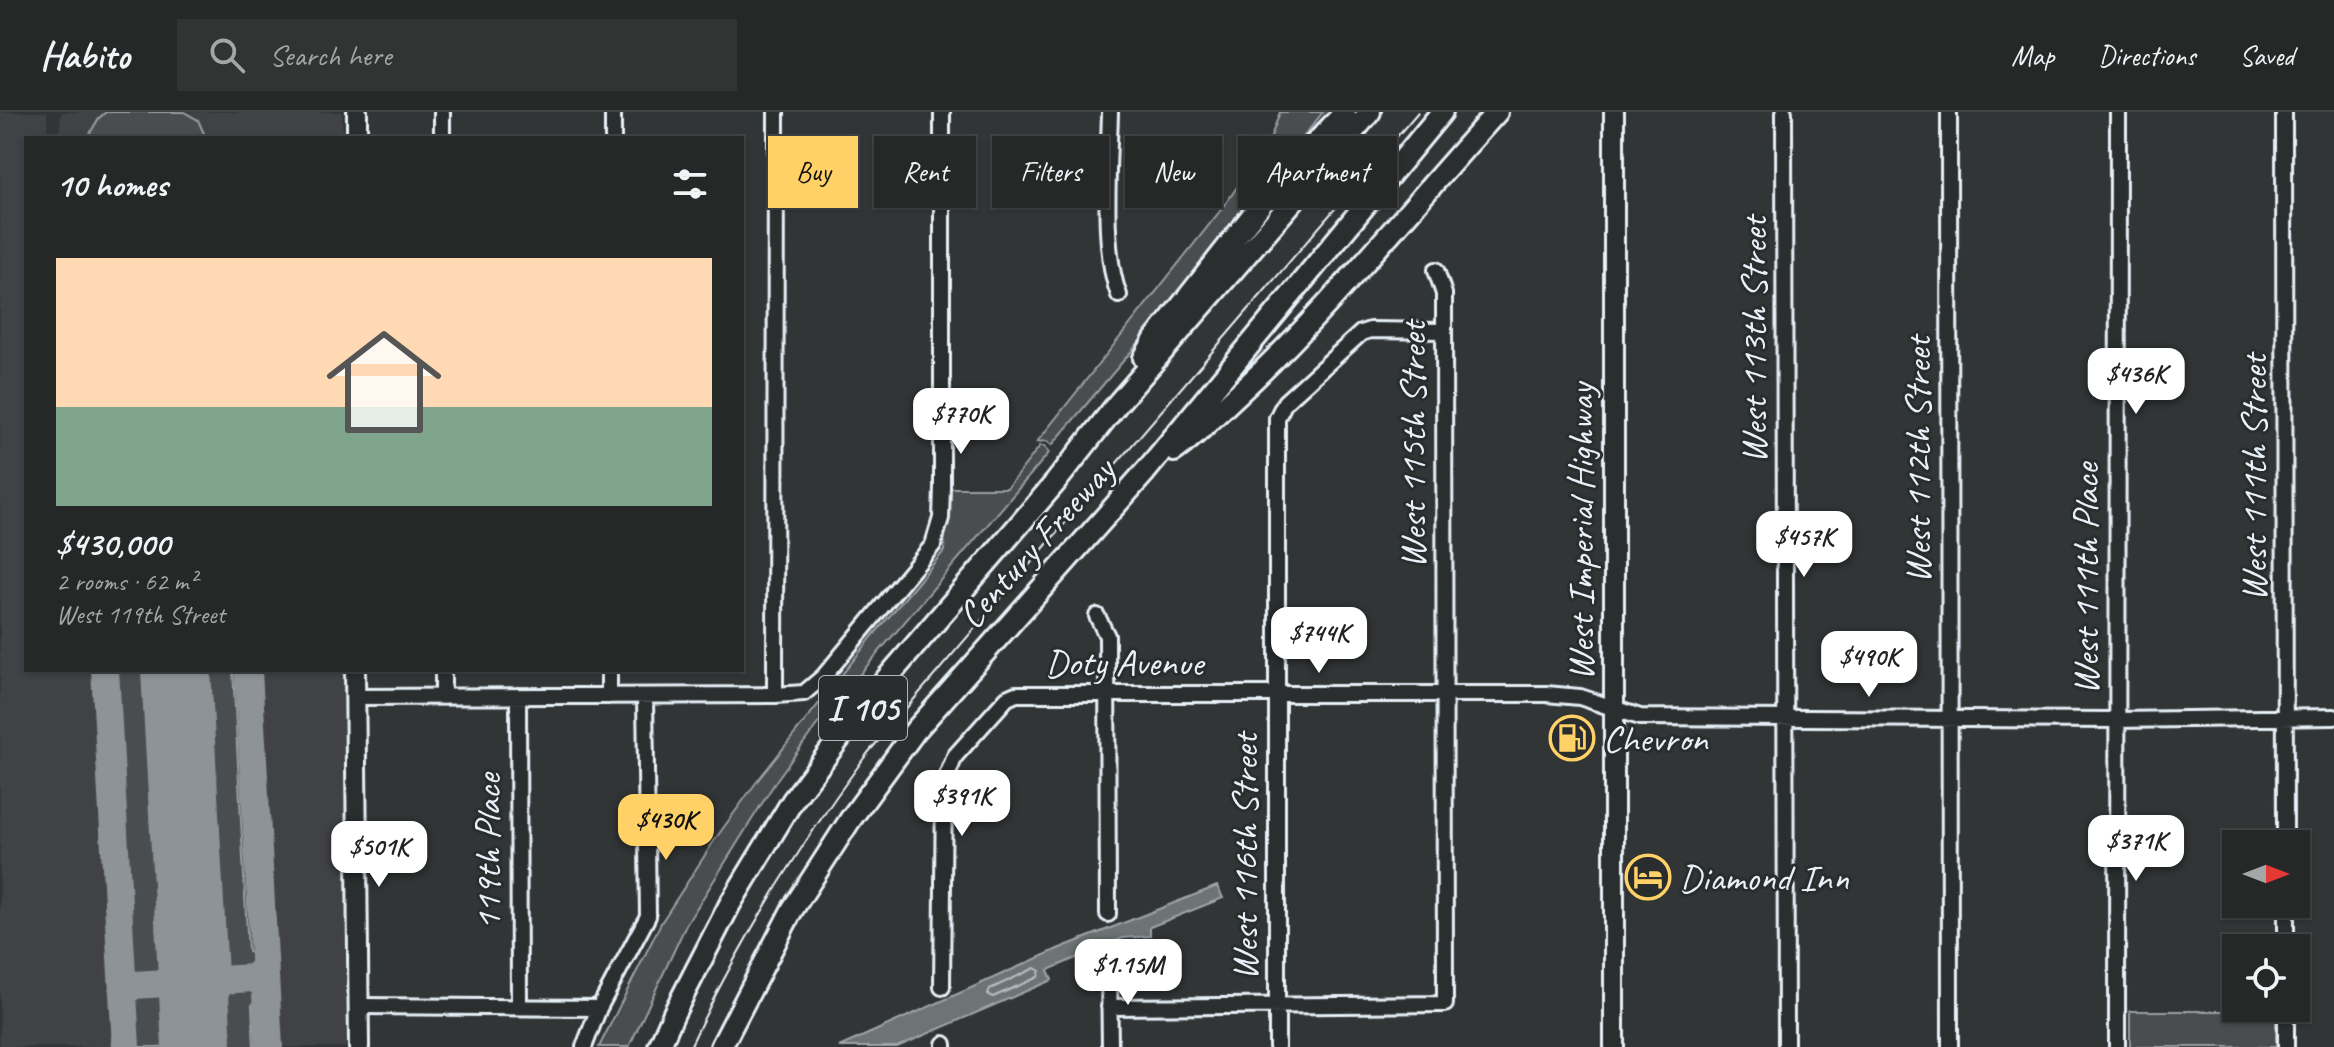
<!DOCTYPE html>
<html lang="en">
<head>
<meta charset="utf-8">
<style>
	:root { --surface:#262828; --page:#323434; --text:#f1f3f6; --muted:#a4a6a8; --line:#424445; --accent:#ffd166 }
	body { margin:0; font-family:Caveat,sans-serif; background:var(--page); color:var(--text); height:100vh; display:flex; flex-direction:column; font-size:30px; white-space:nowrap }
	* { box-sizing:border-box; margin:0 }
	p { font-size:26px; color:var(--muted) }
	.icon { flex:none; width:44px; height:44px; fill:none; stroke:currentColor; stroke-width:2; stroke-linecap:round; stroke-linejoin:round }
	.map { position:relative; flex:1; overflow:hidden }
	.sheet { position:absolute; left:24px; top:24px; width:720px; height:536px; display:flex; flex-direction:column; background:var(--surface); border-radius:0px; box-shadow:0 2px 6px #0004,0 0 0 2px var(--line) }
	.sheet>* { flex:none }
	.hud { position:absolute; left:768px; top:24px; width:760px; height:72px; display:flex; gap:16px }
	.needle { width:52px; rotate:90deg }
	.fabs { position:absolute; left:2222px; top:718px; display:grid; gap:16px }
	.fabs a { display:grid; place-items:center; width:88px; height:88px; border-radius:0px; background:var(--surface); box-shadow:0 2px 6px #0004,0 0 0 2px var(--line); font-size:40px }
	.price { position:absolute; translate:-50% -68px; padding:0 18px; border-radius:16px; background:#fff; color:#222; font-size:26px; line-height:52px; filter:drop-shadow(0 2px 4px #0008) }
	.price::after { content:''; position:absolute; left:50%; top:48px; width:24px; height:18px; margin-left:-12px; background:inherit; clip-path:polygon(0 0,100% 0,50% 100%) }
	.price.active { background:var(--accent); color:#111 }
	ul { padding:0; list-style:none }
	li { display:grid; align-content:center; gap:16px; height:424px; padding:0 32px }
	li span { display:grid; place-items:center; height:248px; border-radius:0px; color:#555 }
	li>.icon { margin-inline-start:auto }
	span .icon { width:144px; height:144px; fill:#fffc; stroke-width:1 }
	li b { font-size:34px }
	h2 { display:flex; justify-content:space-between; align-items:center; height:96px; padding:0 32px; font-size:34px }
	.chip { padding:0 28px; border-radius:0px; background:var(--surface); box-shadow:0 2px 6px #0004,0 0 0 2px var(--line); font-size:28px; line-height:72px }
	.chip.active { background:var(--accent); color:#111 }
	header { display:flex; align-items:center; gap:48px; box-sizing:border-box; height:112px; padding:0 40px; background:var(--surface); border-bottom:2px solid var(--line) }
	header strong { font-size:38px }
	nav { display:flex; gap:44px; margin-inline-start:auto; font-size:28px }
	.search { width:560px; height:72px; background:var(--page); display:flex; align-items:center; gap:20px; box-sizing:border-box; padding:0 28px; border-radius:0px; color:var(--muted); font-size:30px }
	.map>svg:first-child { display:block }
	.built { fill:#3f4244 }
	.green { fill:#494d4f; stroke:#989fa4; stroke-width:2 }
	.water { fill:#6e7376; stroke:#9fa5aa; stroke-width:2 }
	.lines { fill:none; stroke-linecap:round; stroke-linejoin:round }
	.shore { stroke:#b7bfc4; stroke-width:2 }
	.taxiway { stroke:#8d9397; stroke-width:28 }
	.runway { stroke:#8d9397; stroke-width:70 }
	.minor-casing { stroke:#e8f1f8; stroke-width:20 }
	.major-casing { stroke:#e8f1f8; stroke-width:24 }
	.highway-casing { stroke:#e8f1f8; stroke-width:26 }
	.minor { stroke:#2a2d2e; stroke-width:14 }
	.major { stroke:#2a2d2e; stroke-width:18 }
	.highway { stroke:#2a2d2e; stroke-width:20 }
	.tram { stroke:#e8f1f8; stroke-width:2 }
	.labels { text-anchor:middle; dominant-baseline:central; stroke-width:6; stroke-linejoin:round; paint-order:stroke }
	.shield { fill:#2a2d2e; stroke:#afb6bb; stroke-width:2 }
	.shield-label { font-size:36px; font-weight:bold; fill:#e8f1f8 }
	.street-label { font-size:38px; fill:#e8f1f8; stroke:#2a2d2e }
	.poi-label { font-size:38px; fill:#e8f1f8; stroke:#2a2d2e; text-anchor:start }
</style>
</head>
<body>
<header>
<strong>Habito</strong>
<div class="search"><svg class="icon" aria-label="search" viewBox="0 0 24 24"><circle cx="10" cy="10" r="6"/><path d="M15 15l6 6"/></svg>Search here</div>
<nav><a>Map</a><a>Directions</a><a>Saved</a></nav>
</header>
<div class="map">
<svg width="2334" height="935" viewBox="0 0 2334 935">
	<rect width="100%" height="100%" fill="#323536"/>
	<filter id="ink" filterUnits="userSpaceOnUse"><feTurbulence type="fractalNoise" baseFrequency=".0125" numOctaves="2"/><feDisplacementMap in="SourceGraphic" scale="16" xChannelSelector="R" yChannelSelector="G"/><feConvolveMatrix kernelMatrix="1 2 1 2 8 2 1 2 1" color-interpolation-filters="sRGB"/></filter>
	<g filter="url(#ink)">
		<path class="built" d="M0 0H47V26H26V558H345L346 935H0Z
			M61 0H342L343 26H59Z"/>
		<path class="green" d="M106 0H184L198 8 206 26H87L99 6Z
			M1280 0H1323L1157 209 1052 333 1047 329 1037 330 1224 94 1270 27Z
			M1040 334H1044L1049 341 819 610 778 666 686 813 629 935H599L661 811 716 726 758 668 872 525 944 439 947 376H1007Z
			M114 558H146L162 855 156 861 136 862 131 856Z
			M205 558H233L248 840 252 841V849L246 856 226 859 215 852V848L221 847Z
			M227 876 248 877 253 881 255 891 252 893 254 935H226L223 887H218L221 880Z
			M141 882H158L163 885 167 935H136L133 892 136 884Z
			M2130 899H2276V935H2130Z"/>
		<path class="water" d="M1217 774 1223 786 1150 815V824L1123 826 1048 858 1052 868 897 935H839L1060 836Z"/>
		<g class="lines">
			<path class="shore" d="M1035 856 1040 859 1038 865 993 885 988 883 990 877Z"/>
			<path class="taxiway" d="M105 558 126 935
				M248 558 269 935
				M171 871 186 860 192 842
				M123 882 133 873 253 866 261 861 264 852
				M195 900 199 880 204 873 224 868"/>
			<path class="runway" d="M176 558 197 935"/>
			<g class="minor-casing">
				<path id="minor" d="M442 0V26
					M1110 0C1109 52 1101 136 1119 183
					M1784 0 1786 935
					M1949 0 1950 935
					M2284 0 2285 732
					M613 26V0
					M1097 504 1107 524 1108 802
					M443 558V585
					M775 583 776 0
					M518 584 519 895
					M609 584V558
					M355 585 775 583 804 581 824 564 933 433 941 406 942 375V0
					M2286 792V836
					M1109 855 1110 935
					M942 875 944 671 955 644 1007 586 1016 582H1546L1580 585 1640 605 2116 608 2334 605
					M359 894 599 896
					M1109 895 1445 892 1444 182 1436 158
					M2286 896V935
					M584 935 599 896 648 804 645 584
					M944 935V932
					M1277 935V306L1285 290 1361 221 1370 218 1444 219
					M2117 935 2118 0"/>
			</g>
			<g class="major-casing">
				<path id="major" d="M1614 0V935
					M357 26V0
					M355 558 359 935"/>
			</g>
			<g class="highway-casing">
				<path id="highway" d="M1144 246 1155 227 1277 72 1345 0
					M1174 339C1197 323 1217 301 1238 282 1332 195 1411 94 1497 0
					M659 935 674 901 730 792 793 688 870 586 1055 371 1118 291 1370 0
					M721 935 792 798 850 708 915 619 1145 360 1442 0"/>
			</g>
			<use href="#minor" class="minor"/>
			<use href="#major" class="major"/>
			<use href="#highway" class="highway"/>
			<path class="tram" d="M690 935C739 830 798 735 867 642L1418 0"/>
		</g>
	</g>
	<defs>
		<g id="fuel-ring" transform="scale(2.3)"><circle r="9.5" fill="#2a2d2e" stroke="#ffd166" stroke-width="1.5"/><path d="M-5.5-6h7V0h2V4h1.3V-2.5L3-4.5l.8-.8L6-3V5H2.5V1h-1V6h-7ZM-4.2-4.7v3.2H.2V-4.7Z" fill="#ffd166"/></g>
		<g id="hotel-ring" transform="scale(2.3)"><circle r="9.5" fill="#2a2d2e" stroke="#ffd166" stroke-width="1.5"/><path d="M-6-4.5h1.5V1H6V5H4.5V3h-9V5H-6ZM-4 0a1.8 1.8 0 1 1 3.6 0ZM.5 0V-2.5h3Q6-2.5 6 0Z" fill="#ffd166"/></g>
	</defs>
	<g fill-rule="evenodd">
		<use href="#fuel-ring" x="1572" y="626"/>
		<use href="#hotel-ring" x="1648" y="765"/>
	</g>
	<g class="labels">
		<rect class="shield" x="819" y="564" width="88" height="64" rx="6"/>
		<g class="shield-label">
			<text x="863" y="596">I 105</text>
		</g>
		<g class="street-label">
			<text transform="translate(1753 228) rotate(-90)">West 113th Street</text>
			<text transform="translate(1412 333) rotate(-90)">West 115th Street</text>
			<text transform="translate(1917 348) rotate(-90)">West 112th Street</text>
			<text transform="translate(2253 366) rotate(-90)">West 111th Street</text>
			<text transform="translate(1580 420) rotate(-90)">West Imperial Highway</text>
			<text transform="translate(1036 431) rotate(-48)">Century Freeway</text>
			<text transform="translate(2085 467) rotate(-90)">West 111th Place</text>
			<text x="1124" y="550">Doty Avenue</text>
			<text transform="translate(487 740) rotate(-90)">119th Place</text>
			<text transform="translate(1244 745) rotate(-90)">West 116th Street</text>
		</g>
		<g class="poi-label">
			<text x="1603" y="626">Chevron</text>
			<text x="1679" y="765">Diamond Inn</text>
		</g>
	</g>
</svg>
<div class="fabs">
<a><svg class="needle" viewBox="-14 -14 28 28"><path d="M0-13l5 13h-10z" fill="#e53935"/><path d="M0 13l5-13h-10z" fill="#a4a6a8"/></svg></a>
<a><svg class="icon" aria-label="locate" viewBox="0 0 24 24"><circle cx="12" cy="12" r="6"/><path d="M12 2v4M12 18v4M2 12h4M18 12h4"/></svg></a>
</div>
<b class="price" style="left:2136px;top:304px">$436K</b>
<b class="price" style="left:961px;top:344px">$770K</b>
<b class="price" style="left:1804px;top:467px">$457K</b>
<b class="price" style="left:1319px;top:563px">$744K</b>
<b class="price" style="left:1869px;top:587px">$490K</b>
<b class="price" style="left:962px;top:726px">$391K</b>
<b class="price active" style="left:666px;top:750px">$430K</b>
<b class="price" style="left:2136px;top:771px">$371K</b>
<b class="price" style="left:379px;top:777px">$501K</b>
<b class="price" style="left:1128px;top:895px">$1.15M</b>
<div class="hud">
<a class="chip active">Buy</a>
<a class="chip">Rent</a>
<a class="chip">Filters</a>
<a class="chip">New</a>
<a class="chip">Apartment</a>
</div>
<section class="sheet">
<h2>10 homes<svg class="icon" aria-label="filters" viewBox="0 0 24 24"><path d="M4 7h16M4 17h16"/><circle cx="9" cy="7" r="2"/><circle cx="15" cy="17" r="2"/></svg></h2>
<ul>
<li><span style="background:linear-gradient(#ffd9b3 60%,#7fa58c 0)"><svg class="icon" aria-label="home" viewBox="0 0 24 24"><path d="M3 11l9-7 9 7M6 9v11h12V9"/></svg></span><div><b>$430,000</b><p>2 rooms · 62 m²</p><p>West 119th Street</p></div></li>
</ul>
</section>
</div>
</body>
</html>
